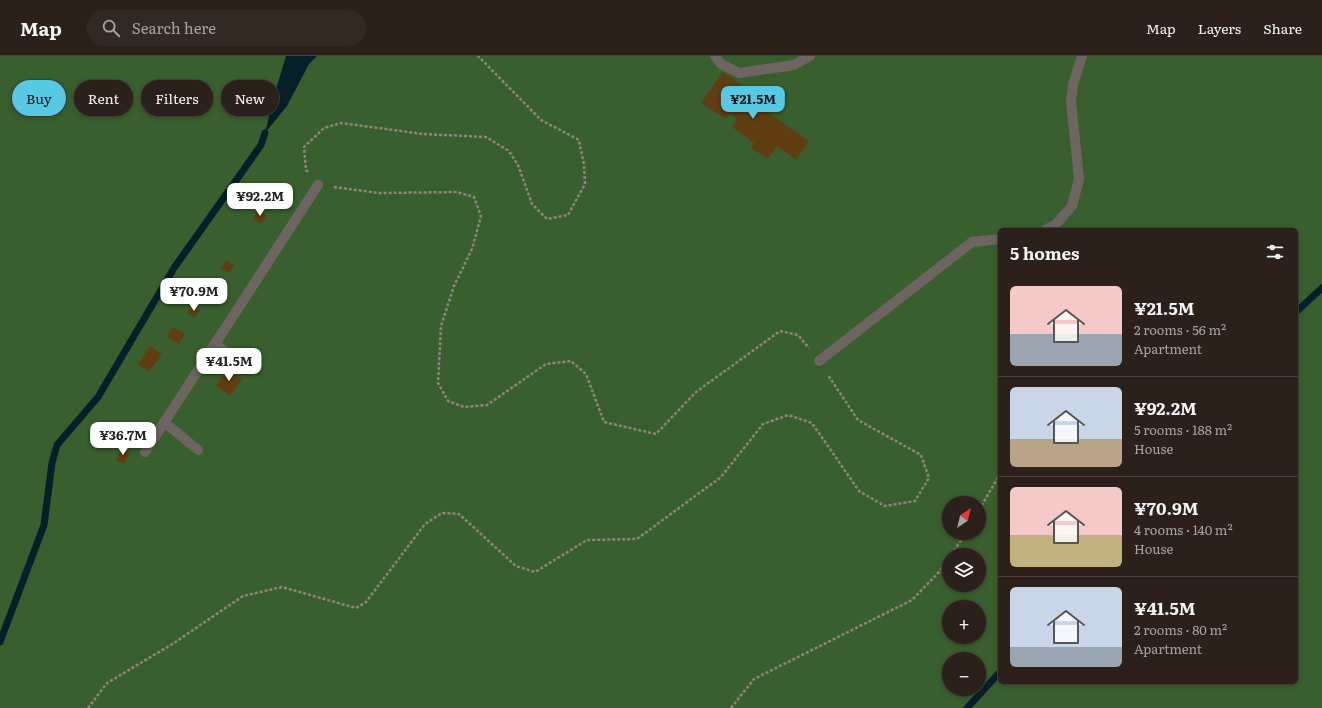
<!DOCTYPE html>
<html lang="en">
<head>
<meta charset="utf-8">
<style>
	:root { --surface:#2b211a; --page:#332923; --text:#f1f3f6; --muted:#a6a3a2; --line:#473e39; --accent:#57c9e3 }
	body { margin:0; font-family:Literata,serif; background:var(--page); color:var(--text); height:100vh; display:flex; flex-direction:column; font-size:15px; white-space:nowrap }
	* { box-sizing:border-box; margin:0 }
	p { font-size:13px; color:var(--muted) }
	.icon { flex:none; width:22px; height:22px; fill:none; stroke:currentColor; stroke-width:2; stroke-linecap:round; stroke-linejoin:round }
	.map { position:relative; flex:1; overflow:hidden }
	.panel { position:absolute; left:998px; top:172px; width:300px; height:456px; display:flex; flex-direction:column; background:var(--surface); border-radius:6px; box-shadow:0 2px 6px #0003,0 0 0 1px var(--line) }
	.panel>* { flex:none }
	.guide { position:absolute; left:12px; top:24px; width:380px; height:36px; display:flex; gap:8px }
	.needle { width:26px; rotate:35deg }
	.fabs { position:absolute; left:942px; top:440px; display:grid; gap:8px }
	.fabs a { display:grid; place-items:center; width:44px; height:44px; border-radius:50%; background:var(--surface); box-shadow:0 2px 6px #0003,0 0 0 1px var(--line); font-size:20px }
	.price { position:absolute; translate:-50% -34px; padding:0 9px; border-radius:8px; background:#fff; color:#222; font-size:13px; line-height:26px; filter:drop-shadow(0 1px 2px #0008) }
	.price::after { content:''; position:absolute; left:50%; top:24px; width:12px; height:9px; margin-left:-6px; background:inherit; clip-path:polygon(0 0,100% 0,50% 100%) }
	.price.on { background:var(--accent); color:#111 }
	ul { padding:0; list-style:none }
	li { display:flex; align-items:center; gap:12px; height:100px; padding:0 12px }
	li+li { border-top:1px solid var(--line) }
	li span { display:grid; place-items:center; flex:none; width:112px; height:80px; border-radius:6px; color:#555 }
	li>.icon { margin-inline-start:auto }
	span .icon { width:48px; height:48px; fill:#fffc; stroke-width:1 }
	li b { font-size:17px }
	h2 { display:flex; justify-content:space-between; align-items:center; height:48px; padding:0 12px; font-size:17px }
	.chip { padding:0 14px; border-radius:18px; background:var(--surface); box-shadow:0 2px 6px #0003,0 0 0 1px var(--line); font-size:14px; line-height:36px }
	.chip.on { background:var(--accent); color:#111 }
	header { display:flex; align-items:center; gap:24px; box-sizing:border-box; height:56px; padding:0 20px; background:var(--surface); border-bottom:1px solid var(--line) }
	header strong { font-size:19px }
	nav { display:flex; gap:22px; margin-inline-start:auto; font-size:14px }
	.search { width:280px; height:36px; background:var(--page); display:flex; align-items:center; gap:10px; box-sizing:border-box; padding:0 14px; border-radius:22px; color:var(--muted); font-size:15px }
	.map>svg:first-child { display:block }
	.green { fill:#395f2e; fill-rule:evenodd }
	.water { fill:#061f2a }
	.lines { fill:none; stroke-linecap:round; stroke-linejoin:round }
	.stream { stroke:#061f2a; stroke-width:7 }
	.building { fill:#613e11 }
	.path { stroke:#90857d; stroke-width:2.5; stroke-dasharray:3 2; stroke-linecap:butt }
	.street { stroke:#6e6563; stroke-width:10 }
</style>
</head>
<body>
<header>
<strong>Map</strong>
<div class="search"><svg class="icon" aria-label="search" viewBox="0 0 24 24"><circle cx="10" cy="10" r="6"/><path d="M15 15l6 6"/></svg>Search here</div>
<nav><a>Map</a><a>Layers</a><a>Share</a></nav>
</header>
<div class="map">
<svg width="1322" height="652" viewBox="0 0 1322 652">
	<rect width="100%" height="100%" fill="#392c22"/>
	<path class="green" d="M0 0H1322V652H0ZM1000 174H1296V626H1000ZM949 447H979V477H949ZM949 499H979V529H949ZM949 551H979V581H949ZM949 603H979V633H949Z"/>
	<path class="water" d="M286 0H317L309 8 287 50 265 77 273 43Z"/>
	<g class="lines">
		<path class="stream" d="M1296 256 1322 232
			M0 586 44 469 52 407 57 389 98 341 174 212 261 89 265 77
			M967 652 1000 616"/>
	</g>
	<path class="building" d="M723 16 747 33 738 45 746 51 750 44 809 85 796 104 777 90 768 103 751 92 754 87 732 71 737 63 730 57 726 63 701 47Z
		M259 154 267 159 261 168 253 162Z
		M226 204 234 209 229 217 221 213Z
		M193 249 200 254 194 262 187 257Z
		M173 271 185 278 179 288 167 280Z
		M150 290 162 298 149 316 138 308Z
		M227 313 242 323 230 340 216 330Z
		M122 393 130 397 124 408 116 404Z"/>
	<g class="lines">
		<path class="path" d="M308 116 306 114 304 91 324 72 341 67 423 78 486 81 509 95 518 109 532 148 547 163 568 159 585 128 584 109 579 84 541 64 478 0
			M334 131 379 137 457 136 474 141 481 160 472 193 454 230 441 270 438 327 448 345 464 351 487 349 546 308 571 305 586 318 604 366 656 378 696 336 780 275 798 279 809 292
			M979 454 1000 418
			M951 499 966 477
			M88 652 107 627 174 587 243 540 282 531 356 552 366 546 425 468 442 457 459 458 516 510 535 516 587 484 637 483 721 421 763 368 788 359 812 367 859 435 885 450 915 445 929 422 921 399 858 364 828 319
			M731 652 754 623 912 544 940 515 949 502"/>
		<path class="street" d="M715 0 721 8 739 17 794 9 810 0
			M1045 174 1055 169 1072 150 1079 123 1071 45 1073 29 1082 0
			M214 288 248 310
			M819 305 972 186 1000 183
			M164 366 198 394
			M145 396 318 129"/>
	</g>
</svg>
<div class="fabs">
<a><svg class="needle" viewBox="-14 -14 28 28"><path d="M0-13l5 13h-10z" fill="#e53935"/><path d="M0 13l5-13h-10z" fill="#a6a3a2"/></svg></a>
<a><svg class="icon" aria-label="layers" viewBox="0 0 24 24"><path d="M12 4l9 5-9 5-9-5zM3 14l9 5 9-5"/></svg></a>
<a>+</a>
<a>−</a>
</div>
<b class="price on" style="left:753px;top:64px">¥21.5M</b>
<b class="price" style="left:260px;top:161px">¥92.2M</b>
<b class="price" style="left:194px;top:256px">¥70.9M</b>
<b class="price" style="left:229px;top:326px">¥41.5M</b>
<b class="price" style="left:123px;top:400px">¥36.7M</b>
<div class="guide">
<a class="chip on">Buy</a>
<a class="chip">Rent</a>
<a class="chip">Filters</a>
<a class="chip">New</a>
</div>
<section class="panel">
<h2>5 homes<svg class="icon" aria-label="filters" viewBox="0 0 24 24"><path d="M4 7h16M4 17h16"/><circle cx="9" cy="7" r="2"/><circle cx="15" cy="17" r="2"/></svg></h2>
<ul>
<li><span style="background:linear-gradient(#f6c9c9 60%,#9aa5b1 0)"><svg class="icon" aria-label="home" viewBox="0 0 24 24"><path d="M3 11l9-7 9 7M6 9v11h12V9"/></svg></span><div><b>¥21.5M</b><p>2 rooms · 56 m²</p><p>Apartment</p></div></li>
<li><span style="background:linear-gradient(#c9d6e8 65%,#b9a48a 0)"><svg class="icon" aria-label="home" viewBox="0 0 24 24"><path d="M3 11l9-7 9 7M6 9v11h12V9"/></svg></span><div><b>¥92.2M</b><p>5 rooms · 188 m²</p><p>House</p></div></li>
<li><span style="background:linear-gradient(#f6c9c9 60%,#c2b280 0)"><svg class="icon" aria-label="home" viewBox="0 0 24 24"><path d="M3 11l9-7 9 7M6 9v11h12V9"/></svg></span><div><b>¥70.9M</b><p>4 rooms · 140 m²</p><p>House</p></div></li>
<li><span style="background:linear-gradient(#c9d6e8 75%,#9aa5b1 0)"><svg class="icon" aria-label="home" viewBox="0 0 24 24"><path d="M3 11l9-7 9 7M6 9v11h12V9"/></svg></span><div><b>¥41.5M</b><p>2 rooms · 80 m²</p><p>Apartment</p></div></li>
</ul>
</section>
</div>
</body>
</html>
